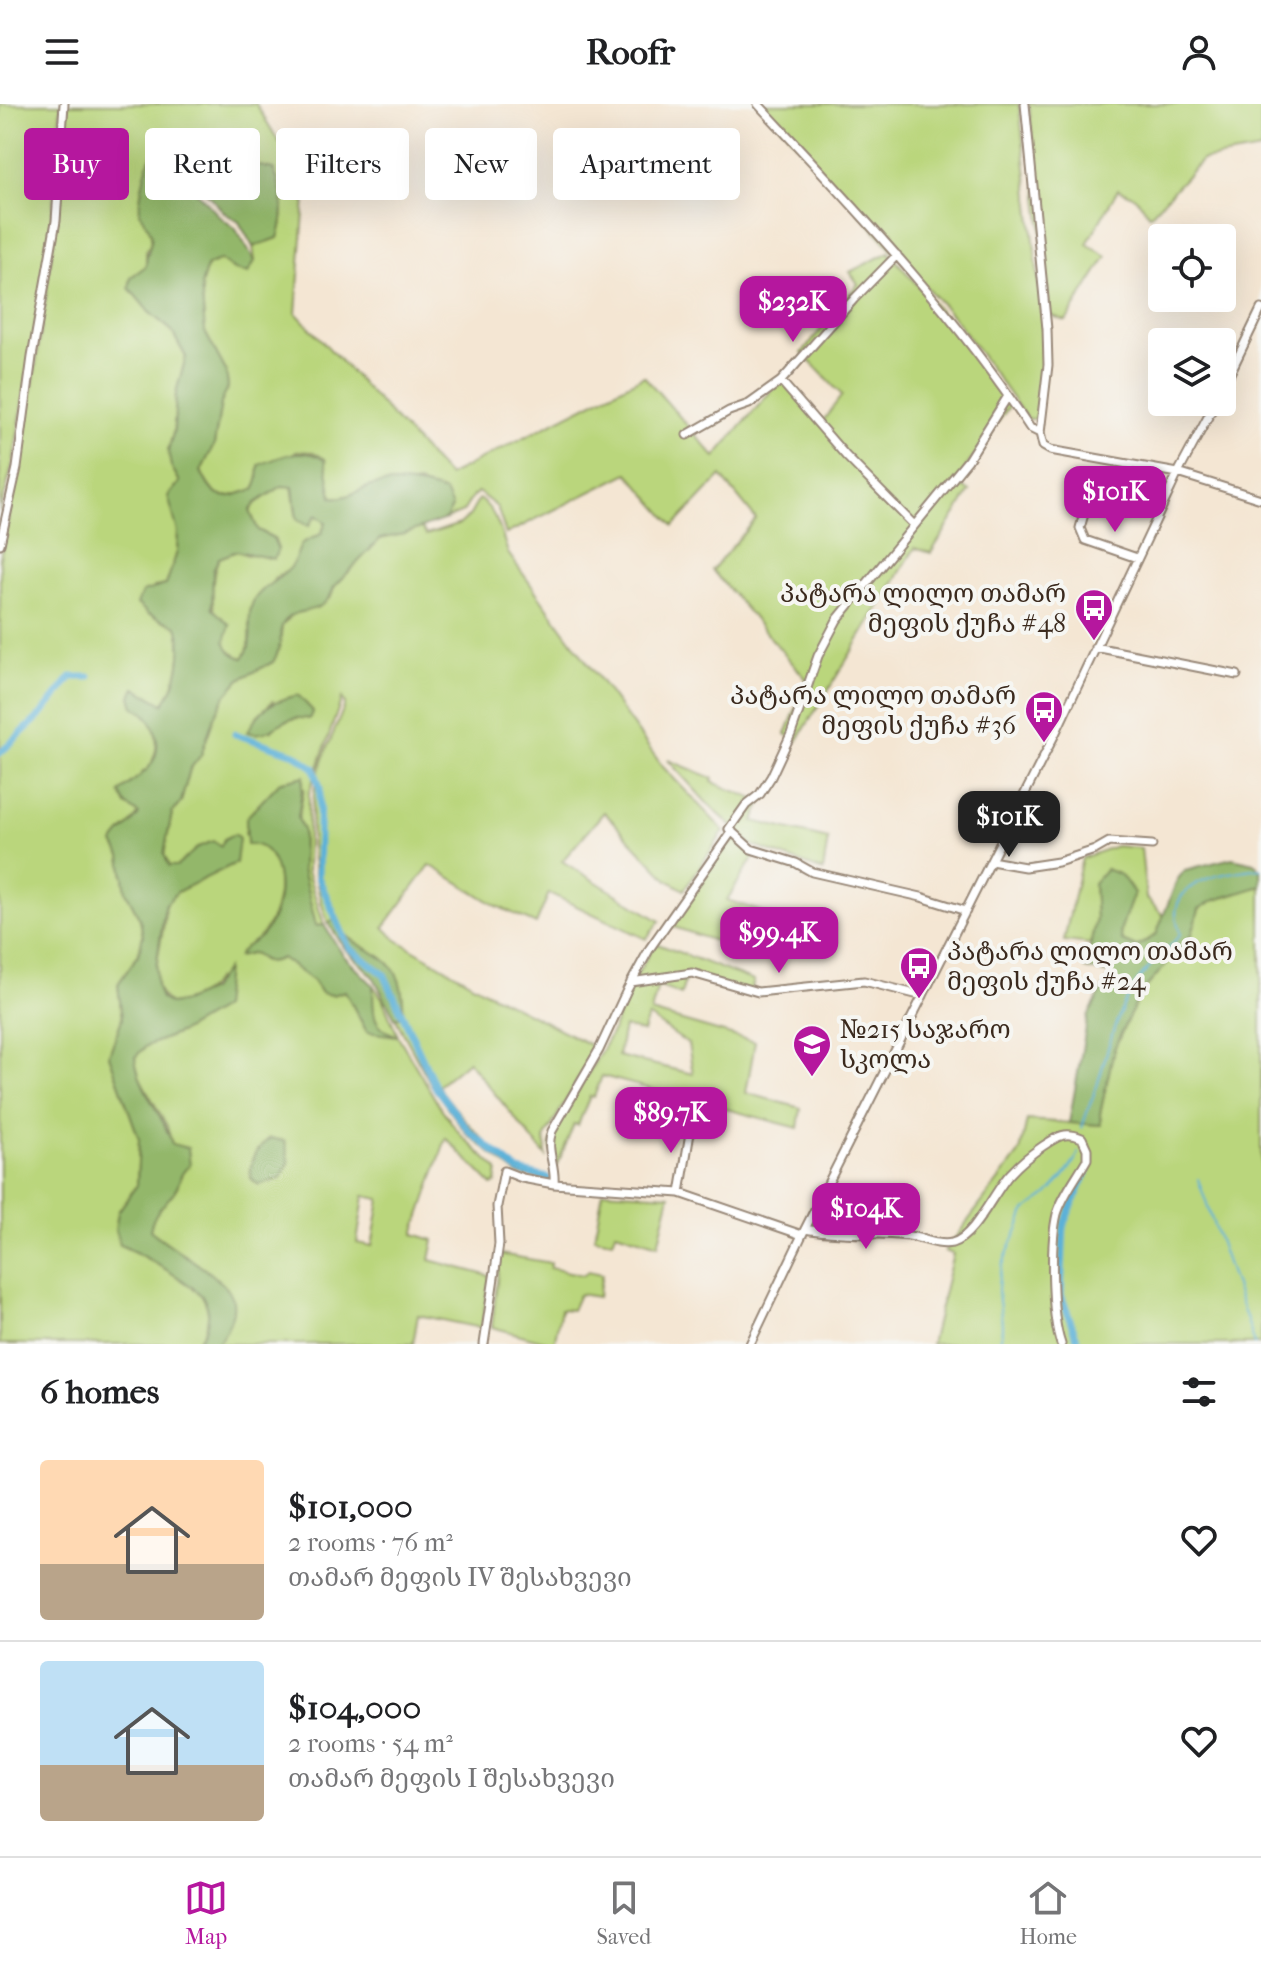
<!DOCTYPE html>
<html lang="en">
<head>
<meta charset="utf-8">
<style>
	:root { --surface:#fff; --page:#f2f2f2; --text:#202124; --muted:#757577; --line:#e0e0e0; --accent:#b5179e }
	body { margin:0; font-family:"IM FELL French Canon","Noto Serif Georgian",serif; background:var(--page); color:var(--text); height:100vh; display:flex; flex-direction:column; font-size:30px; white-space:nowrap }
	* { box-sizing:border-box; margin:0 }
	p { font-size:26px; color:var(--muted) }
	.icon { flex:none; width:44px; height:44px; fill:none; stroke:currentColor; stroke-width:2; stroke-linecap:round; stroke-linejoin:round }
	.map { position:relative; height:1240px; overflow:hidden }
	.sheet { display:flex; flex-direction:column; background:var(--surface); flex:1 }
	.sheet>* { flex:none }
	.guide { position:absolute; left:24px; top:24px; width:800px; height:72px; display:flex; gap:16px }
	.buttons { position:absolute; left:1148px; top:120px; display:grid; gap:16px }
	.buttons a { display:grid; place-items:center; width:88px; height:88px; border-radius:8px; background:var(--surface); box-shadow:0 8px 32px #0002; font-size:40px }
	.price { position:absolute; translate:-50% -68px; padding:0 18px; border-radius:16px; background:var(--accent); color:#fff; font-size:26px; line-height:52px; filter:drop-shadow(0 2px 4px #0008) }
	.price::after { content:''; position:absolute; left:50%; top:48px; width:24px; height:18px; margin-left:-12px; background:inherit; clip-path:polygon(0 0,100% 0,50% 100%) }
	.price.selected { background:#222; color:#fff }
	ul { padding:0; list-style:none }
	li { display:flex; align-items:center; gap:24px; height:200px; padding:0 40px }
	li+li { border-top:2px solid var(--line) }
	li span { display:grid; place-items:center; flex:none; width:224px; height:160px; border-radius:8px; color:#555 }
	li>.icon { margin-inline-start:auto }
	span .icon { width:96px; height:96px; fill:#fffc; stroke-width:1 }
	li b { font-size:34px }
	h2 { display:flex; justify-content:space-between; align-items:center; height:96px; padding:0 40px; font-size:34px }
	.tag { padding:0 28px; border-radius:8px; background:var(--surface); box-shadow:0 8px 32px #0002; font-size:28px; line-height:72px }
	.tag.selected { background:var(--accent); color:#fff }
	header { display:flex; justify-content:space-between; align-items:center; height:104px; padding:0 40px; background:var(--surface); font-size:36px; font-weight:800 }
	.tab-bar { display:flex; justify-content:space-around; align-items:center; height:112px; border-top:2px solid var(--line); background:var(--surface); font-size:22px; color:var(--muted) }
	.tab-bar a { display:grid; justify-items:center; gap:4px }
	.tab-bar .selected { color:var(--accent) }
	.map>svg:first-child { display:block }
	.green { fill:#bad67b; stroke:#7a804c; stroke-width:2; fill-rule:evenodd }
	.forest { fill:#93b76b; stroke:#677044; stroke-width:2; fill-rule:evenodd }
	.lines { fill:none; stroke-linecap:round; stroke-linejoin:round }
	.stream { stroke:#5bb1d8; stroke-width:2 }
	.canal { stroke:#5bb1d8; stroke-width:7 }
	.minor-casing { stroke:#988878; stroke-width:11 }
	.minor { stroke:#fff; stroke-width:7 }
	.labels { text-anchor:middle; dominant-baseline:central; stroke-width:8; stroke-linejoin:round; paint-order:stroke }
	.poi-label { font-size:26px; fill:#3b2a1e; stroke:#f6f6f2; text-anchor:end }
</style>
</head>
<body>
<header><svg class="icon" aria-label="menu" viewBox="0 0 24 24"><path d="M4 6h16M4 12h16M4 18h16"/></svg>Roofr<svg class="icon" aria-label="person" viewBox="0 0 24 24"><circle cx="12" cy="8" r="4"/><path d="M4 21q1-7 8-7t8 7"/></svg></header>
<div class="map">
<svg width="1261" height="1240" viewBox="0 0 1261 1240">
	<rect width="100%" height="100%" fill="#f6f6f2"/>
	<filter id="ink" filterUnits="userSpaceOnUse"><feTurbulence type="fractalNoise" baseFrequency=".0125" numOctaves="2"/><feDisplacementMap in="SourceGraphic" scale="16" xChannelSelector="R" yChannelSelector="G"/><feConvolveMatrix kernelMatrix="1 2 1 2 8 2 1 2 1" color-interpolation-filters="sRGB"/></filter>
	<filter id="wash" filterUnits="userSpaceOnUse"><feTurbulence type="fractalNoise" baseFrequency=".006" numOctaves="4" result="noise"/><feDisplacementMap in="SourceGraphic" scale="32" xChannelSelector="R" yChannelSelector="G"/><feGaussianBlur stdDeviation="1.8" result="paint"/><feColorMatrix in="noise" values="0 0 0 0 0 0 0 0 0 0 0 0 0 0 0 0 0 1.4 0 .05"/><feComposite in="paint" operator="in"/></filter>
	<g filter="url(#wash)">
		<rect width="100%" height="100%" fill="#f4e6d3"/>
		<path class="green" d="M0 0H61L52 116 13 359 0 408Z
			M67 0H256L306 83 296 209 448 372 644 272 715 353 782 274 822 318 842 291 802 249 858 180 850 168 889 148 954 224 1010 301 955 379 970 387 931 449 915 444 797 637 786 630 807 576 712 466 756 415 721 372 674 422 628 369 506 430 497 403 478 388 472 393 463 408 446 415 452 403 419 379C392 382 357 397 331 393L325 355 312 348 296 347 258 377 254 385C223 395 216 400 201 367L214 341 221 299 228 283 226 267 205 228 201 181 207 162 221 156 234 166 255 157 253 143 278 134C286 110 284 88 273 65 236 55 197 59 161 50L149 122 152 137 146 147V163L131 173 149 208 171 226 186 253 176 289 174 326 168 347 171 362 180 378 177 448 166 481 154 483 148 510 177 522C185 546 178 581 163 601L148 591 144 607 157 628 156 646 151 662 142 669 126 701 139 709C133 721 121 726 114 739L121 751 126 788 140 815 143 832 138 851 118 880 122 915 109 951 139 1035 137 1081 118 1108 120 1141C137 1148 195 1180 204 1195 213 1212 206 1229 194 1240H0V454C32 305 55 152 67 0Z
			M761 0H1019L1045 238 1038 310 1035 315H1027L955 215Z
			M1029 0H1261V46L1202 56 1150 111 1135 93 1118 85 1087 140 1107 152 1066 217 1050 211Z
			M282 382H292L297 416 316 410 326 419 321 430 290 465 275 474 250 516 252 530 246 551 243 554C212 546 206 479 219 454L237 447 247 451 278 445 274 434 258 426 250 407 256 399Z
			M479 395C496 405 502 431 508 449L663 663 724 727 684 786 668 776 604 708 562 757 660 817 646 835 549 789 536 820 497 802 430 761 384 823 397 836 485 887 596 944 545 1033 546 1052 468 957 438 982C460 1012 484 1039 513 1062 523 1070 539 1068 550 1073V1077L518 1071 467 1030 432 982 395 914 403 912C407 838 357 857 334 816L328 819C313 779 308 733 314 689 318 659 335 628 345 600L342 594 309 689 307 767 324 821 316 822 302 765 303 726 298 715 304 685C274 694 247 695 245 731 254 737 265 743 270 751 285 775 278 809 262 830 254 840 248 839 239 852L254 849 263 857 281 854 313 877 321 889 332 891 345 887 367 928 392 930C370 922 373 901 373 881L382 894 398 932 438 1000 461 1031 498 1066 496 1079 492 1081 446 1034 414 1130 434 1136 430 1156 490 1172 481 1224 418 1211 413 1240H217L224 1230 216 1174 149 1126 172 1040 167 1022 137 969 135 953 146 942 181 928 222 904 216 875C206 891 189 897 170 900 145 885 161 844 164 819 165 814 164 805 166 801 173 785 198 777 212 769L221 742 177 763 169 762 164 751 172 709 181 698 190 665 201 651 214 613 225 591 240 575 273 558 280 540 282 522 293 510 315 504 331 493 334 483 380 435 422 424 426 431 460 420 470 411ZM273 597 300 613 278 619 271 627 257 612ZM270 1034 281 1074 259 1081 251 1075C249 1055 256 1046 270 1034ZM364 1092 380 1095 372 1142 357 1139Z
			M668 656 713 674 712 678 762 698 754 717 828 735 823 767 752 741 706 698Z
			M732 733 755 751 727 796 784 815 770 856 668 821Z
			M1116 742 1141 744 1146 794 1164 812 1156 831 1136 843 1122 837 1120 827 1134 789 1094 779 1096 815 1090 840 1064 837 1082 754Z
			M1261 782V1240H931L953 1150 945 1147 1020 1048 1027 1016 1101 1021 1100 1010 1114 945 1128 914 1143 887 1192 830 1199 805 1212 797Z
			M655 839 754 877 750 891 686 872 681 891 658 882 651 908 755 938 746 989 801 1004 798 1024 602 972 594 993 590 992 578 1021 574 1020 557 1062 550 1041 555 1027 612 928 628 886ZM648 912 688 940 693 970 618 952 624 923 643 928Z
			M603 1087 670 1091 658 1141 616 1128 613 1137 594 1134Z
			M500 1150 551 1159 550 1164 583 1171 588 1167 602 1170 598 1193 579 1190 572 1206 561 1205 554 1240 492 1223Z"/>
		<path class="forest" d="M161 50 220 113 235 124 255 157 248 169 234 166 220 156 207 162 201 181 205 228 226 267 228 283 221 299 214 341 201 367C215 400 224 395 254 385L258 377 259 361C283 352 300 342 325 355L332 393C346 395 355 388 368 383 391 375 423 380 445 388L452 403 446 415 404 430 380 435 334 483C323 518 294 497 282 522 280 527 281 535 280 540 279 546 276 553 273 558L240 575 225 592 214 613 201 651 190 665 181 698 172 709 164 750 169 762H177L198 743 213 737 221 742 224 735 235 730 239 734 236 759 177 788 165 801 156 863 157 883 161 895 170 900 183 898 210 886 226 865 222 904 181 928 146 942 135 953C138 984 163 1010 172 1040L188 1044 190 1061C176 1073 183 1076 174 1088 164 1102 153 1108 150 1126 168 1142 226 1174 232 1193 237 1209 226 1228 217 1240H194C206 1229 213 1212 204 1195 195 1180 137 1148 120 1141L115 1126 118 1108 137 1081 139 1035 109 951 122 915 118 880 138 851 143 832 140 815 126 788 121 752 114 739C120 727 133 721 139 710L126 701 120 689C128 679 141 673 149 663 165 644 156 613 134 603L131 592 135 584 163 600C178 581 185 546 177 522L148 510 137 500 142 488 166 481 177 448 178 428 168 392 180 378 171 362 168 347 174 326 176 289 186 253 171 226 149 208 129 184 131 173 146 162C146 152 149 147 151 137 154 125 142 118 140 108 138 96 146 60 152 51ZM282 382 293 383 297 416 309 422 316 411 326 419 321 430 302 439C298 446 296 456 291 463 284 473 260 483 253 498 244 515 258 535 243 554 232 551 229 547 225 537L230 521 212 504 213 466 219 454 237 447 274 455 278 445 273 434 258 426 250 407 256 399Z
			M173 53 256 61 273 65C284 89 286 110 278 134L253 143 239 118 225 109Z
			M298 591 313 607 309 615C280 608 273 636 247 628 262 603 270 598 298 591Z
			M304 672 298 714 303 726 302 765 316 822 324 821 343 851 373 881C374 908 369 922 398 932L367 928 345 887 332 891 321 889 313 877 282 854C269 860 264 859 254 849L238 853C243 841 253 840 261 832 279 812 284 779 272 755 266 744 259 740 247 740L246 714 280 678Z
			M1232 754 1255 759 1261 767V782L1212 797 1199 805 1192 830 1143 887 1128 914 1114 945 1100 1010 1101 1021 1069 1019 1088 912 1111 870 1085 865 1096 815 1094 779 1106 765 1121 771 1134 789 1120 827 1122 837 1136 843 1156 831 1177 776 1185 766Z
			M334 815C358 859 406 836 403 912L395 914 373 872 346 846 328 819Z
			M270 1034 285 1037 289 1058 281 1074 259 1081 251 1075C249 1054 255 1047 270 1034Z"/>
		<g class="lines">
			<path class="stream" d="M1082 1024C1086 1009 1092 996 1097 982 1109 943 1117 899 1146 867 1157 854 1170 844 1180 830 1179 824 1176 816 1176 810 1177 772 1234 768 1261 764
				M1198 1075 1255 1240
				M999 1240C1008 1217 993 1195 1000 1170 1005 1150 1017 1131 1024 1110 1030 1100 1040 1098 1048 1090 1059 1079 1072 1063 1079 1049"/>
			<path class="canal" d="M235 630 295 650 314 664 320 684 318 773 349 844 384 870 436 984 470 1028 518 1067 548 1074
				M0 649 42 610 71 573H89
				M1079 1240 1061 1191 1064 1119 1087 1068"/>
		</g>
	</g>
	<g filter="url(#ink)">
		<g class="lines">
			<g class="minor-casing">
				<path id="minor" d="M758 0C854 103 952 205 1030 324L1040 329
					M1025 0 1047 225 1048 261 1040 329 1043 342 1050 346 1178 369 1261 395
					M781 277 846 352 914 421
					M1222 286 1261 205
					M687 331 729 307 749 300 781 277 854 195 897 151
					M1084 410 1080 424 1085 436 1137 454
					M0 440 17 364 32 253 56 117 64 0
					M1095 543 1237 571
					M991 757 1025 763 1058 758 1095 746 1109 738 1152 741
					M966 807 921 793 812 768 796 759 751 745 729 725 746 701 760 690 771 673 791 630 818 552 837 516 968 356 1008 292
					M631 878 692 869 758 888 864 877 923 892
					M554 1080C556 1060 545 1047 552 1027L599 946 627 886 650 844 732 727
					M680 1089 692 1017
					M805 1125C842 1132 873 1128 909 1132 923 1134 937 1142 952 1139 975 1133 994 1087 1010 1070 1020 1059 1031 1050 1043 1042 1058 1032 1065 1027 1082 1034L1087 1045V1055C1077 1073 1063 1090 1057 1110 1050 1139 1051 1212 1061 1240
					M484 1240 499 1140 497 1102 504 1067 522 1074 554 1080 680 1089 802 1131
					M750 1240 802 1131 1055 630 1178 369 1216 298"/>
			</g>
			<use href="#minor" class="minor"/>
		</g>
	</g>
	<defs>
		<g id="bus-pin" transform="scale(2)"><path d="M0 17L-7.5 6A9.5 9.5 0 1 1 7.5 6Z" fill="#b5179e" stroke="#f6f6f2"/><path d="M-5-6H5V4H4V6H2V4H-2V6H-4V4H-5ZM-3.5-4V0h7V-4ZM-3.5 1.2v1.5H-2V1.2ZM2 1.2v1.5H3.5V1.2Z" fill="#fff"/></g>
		<g id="school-pin" transform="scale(2)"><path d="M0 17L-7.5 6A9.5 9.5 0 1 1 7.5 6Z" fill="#b5179e" stroke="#f6f6f2"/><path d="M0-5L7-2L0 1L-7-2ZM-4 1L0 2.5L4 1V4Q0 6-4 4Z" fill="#fff"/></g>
	</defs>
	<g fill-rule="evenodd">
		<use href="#bus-pin" x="1094" y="504"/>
		<use href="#bus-pin" x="1044" y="606"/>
		<use href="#bus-pin" x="919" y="862"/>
		<use href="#school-pin" x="812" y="940"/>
	</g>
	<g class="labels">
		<g class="poi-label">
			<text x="1066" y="489">პატარა ლილო თამარ<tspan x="1066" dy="30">მეფის ქუჩა #48</tspan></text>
			<text x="1016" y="591">პატარა ლილო თამარ<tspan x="1016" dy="30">მეფის ქუჩა #36</tspan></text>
			<text x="947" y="847" text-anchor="start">პატარა ლილო თამარ<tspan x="947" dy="30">მეფის ქუჩა #24</tspan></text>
			<text x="840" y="925" text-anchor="start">№215 საჯარო<tspan x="840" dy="30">სკოლა</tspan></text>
		</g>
	</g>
</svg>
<div class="buttons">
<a><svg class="icon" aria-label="locate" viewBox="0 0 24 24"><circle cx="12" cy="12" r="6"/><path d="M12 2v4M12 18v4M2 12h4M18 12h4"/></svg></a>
<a><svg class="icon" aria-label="layers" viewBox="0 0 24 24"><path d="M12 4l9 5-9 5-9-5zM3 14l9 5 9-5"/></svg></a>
</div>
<b class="price" style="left:793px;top:240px">$232K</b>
<b class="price" style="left:1115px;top:430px">$101K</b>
<b class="price selected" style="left:1009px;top:755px">$101K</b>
<b class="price" style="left:779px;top:871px">$99.4K</b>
<b class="price" style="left:671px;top:1051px">$89.7K</b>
<b class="price" style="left:866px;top:1147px">$104K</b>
<div class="guide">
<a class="tag selected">Buy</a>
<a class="tag">Rent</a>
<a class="tag">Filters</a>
<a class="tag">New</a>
<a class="tag">Apartment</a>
</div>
</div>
<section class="sheet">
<h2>6 homes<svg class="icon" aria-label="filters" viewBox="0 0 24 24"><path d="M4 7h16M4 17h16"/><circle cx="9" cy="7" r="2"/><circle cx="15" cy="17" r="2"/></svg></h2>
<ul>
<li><span style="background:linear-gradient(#ffd9b3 65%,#b9a48a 0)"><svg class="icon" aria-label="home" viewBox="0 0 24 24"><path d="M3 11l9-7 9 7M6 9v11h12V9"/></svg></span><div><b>$101,000</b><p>2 rooms · 76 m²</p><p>თამარ მეფის IV შესახვევი</p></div><svg class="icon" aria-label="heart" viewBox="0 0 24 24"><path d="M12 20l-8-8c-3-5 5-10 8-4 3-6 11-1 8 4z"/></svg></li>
<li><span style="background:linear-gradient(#bfe0f5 65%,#b9a48a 0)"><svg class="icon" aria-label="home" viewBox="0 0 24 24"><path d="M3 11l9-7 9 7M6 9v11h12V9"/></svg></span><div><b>$104,000</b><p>2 rooms · 54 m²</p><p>თამარ მეფის I შესახვევი</p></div><svg class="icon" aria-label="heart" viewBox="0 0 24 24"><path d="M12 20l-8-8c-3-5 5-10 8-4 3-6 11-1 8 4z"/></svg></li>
</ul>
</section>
<nav class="tab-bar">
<a class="selected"><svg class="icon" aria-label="map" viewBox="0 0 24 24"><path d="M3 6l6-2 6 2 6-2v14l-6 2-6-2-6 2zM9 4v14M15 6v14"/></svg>Map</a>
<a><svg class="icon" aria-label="saved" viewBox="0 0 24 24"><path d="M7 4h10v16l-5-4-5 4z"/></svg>Saved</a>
<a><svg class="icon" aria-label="home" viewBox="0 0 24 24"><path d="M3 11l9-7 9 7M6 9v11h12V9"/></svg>Home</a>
</nav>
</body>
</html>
